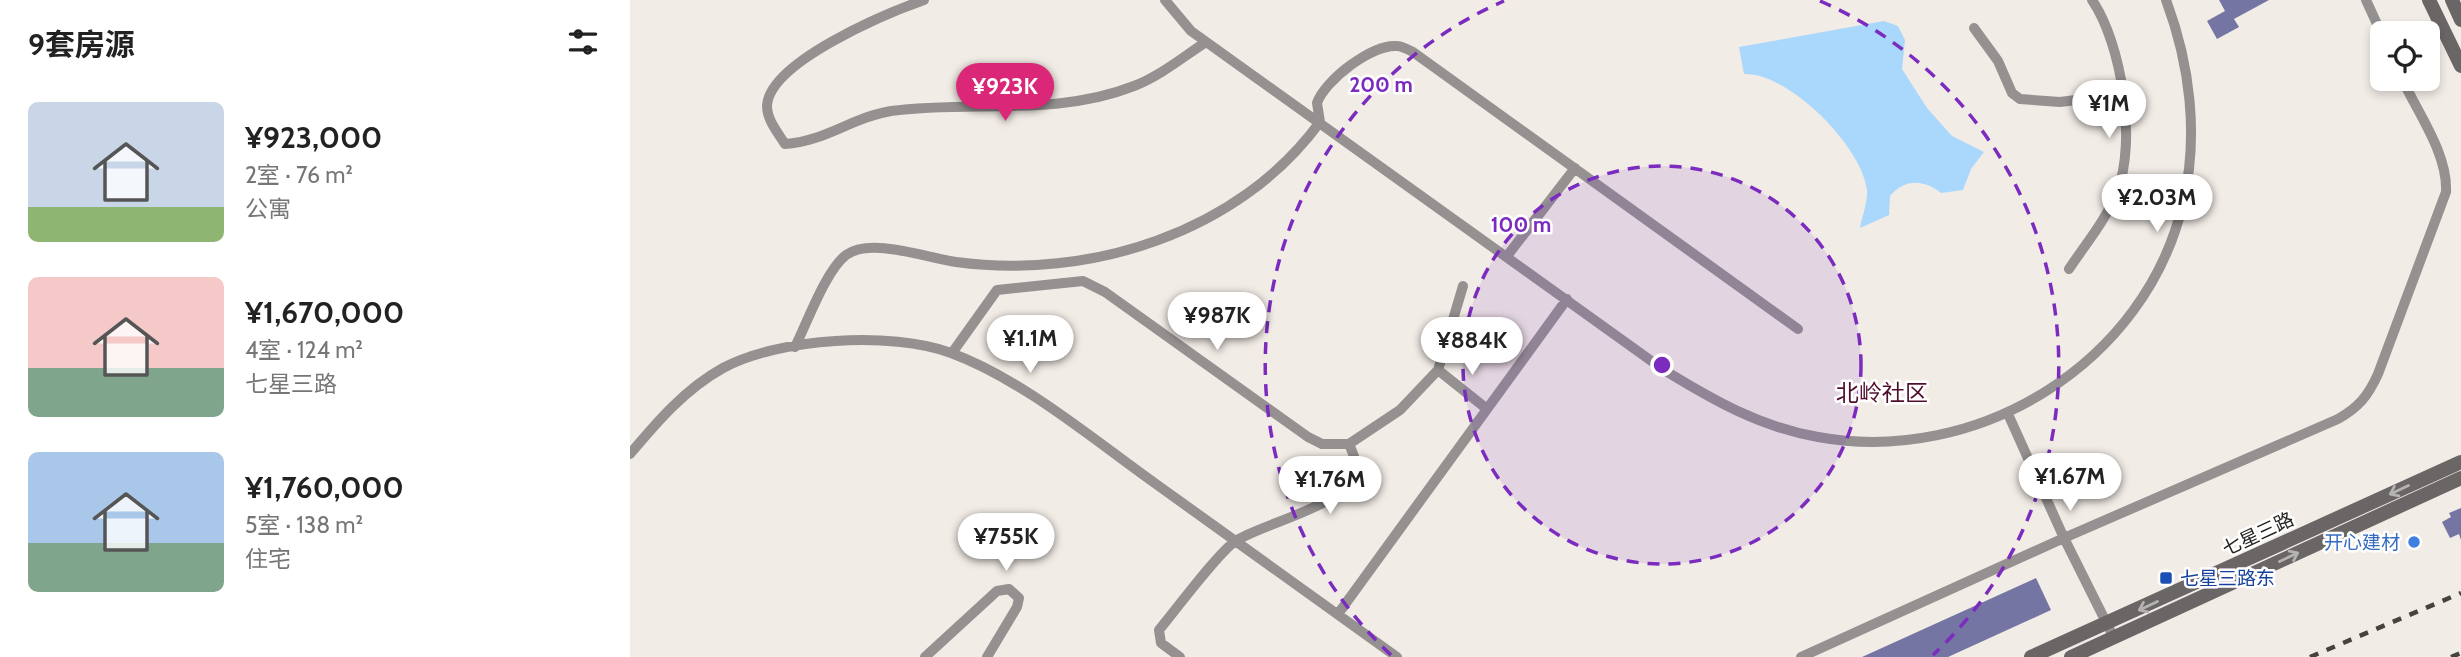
<!DOCTYPE html>
<html lang="zh">
<head>
<meta charset="utf-8">
<style>
	:root { --surface:#fff; --page:#f6f6f6; --text:#222; --muted:#767676; --accent:#db2777 }
	body { margin:0; font-family:Cabin,"Noto Sans SC",sans-serif; background:var(--page); color:var(--text); height:100vh; display:flex; flex-direction:column; font-size:26px; white-space:nowrap }
	* { box-sizing:border-box; margin:0 }
	p { font-size:23px; color:var(--muted) }
	.icon { flex:none; width:38px; height:38px; fill:none; stroke:currentColor; stroke-width:2; stroke-linecap:round; stroke-linejoin:round }
	.map { position:relative; flex:1; overflow:hidden }
	.details { display:flex; flex-direction:column; background:var(--surface); width:630px }
	.details>* { flex:none }
	.tools { position:absolute; left:1740px; top:21px; display:grid; gap:14px }
	.tools a { display:grid; place-items:center; width:70px; height:70px; border-radius:10px; background:var(--surface); box-shadow:0 4px 10px #0003; font-size:35px }
	.price { position:absolute; translate:-50% -60px; padding:0 16px; border-radius:24px; background:#fff; color:#222; font-size:23px; line-height:46px; filter:drop-shadow(0 2px 4px #0008) }
	.price::after { content:''; position:absolute; left:50%; top:42px; width:21px; height:16px; margin-left:-10px; background:inherit; clip-path:polygon(0 0,100% 0,50% 100%) }
	.price.selected { background:var(--accent); color:#fff }
	ul { padding:0; list-style:none }
	li { display:flex; align-items:center; gap:21px; height:175px; padding:0 28px }
	li span { display:grid; place-items:center; flex:none; width:196px; height:140px; border-radius:10px; color:#555 }
	li>.icon { margin-inline-start:auto }
	span .icon { width:84px; height:84px; fill:#fffc; stroke-width:1 }
	li b { font-size:30px }
	h2 { display:flex; justify-content:space-between; align-items:center; height:84px; padding:0 28px; font-size:30px }
	main { display:flex; flex:1; min-height:0 }
	.map>svg:first-child { display:block }
	.water { fill:#aad7fc }
	.building { fill:#7475a3 }
	.lines { fill:none; stroke-linecap:round; stroke-linejoin:round }
	.street { stroke:#959191; stroke-width:10 }
	.secondary { stroke:#6b6666; stroke-width:14 }
	.rail { stroke:#454340; stroke-width:4.5; stroke-dasharray:9 9; stroke-linecap:butt }
	.oneway { stroke:#b5b2b2 }
	.ring { fill:none; stroke:#7b2cbf; stroke-width:3.5; stroke-dasharray:12 9 }
	.shop-dot { fill:#3f7fe0; stroke:#fff; stroke-width:2.5 }
	.transit-dot { fill:#1a4fb4; stroke:#fff; stroke-width:2.5 }
	.labels { text-anchor:middle; dominant-baseline:central; stroke-width:5; stroke-linejoin:round; paint-order:stroke }
	.street-label { font-size:19px; fill:#252321; stroke:#fff }
	.shop-label { font-size:19px; fill:#366cbe; stroke:#fff; text-anchor:end }
	.transit-label { font-size:19px; fill:#164399; stroke:#fff; text-anchor:start }
	.quarter-label { font-size:23px; fill:#4f0e2e; stroke:#fff }
	.centre { fill:#7b2cbf; stroke:#fff; stroke-width:3.5 }
	.ring-label { font-size:21px; text-anchor:middle; font-weight:bold; fill:#7b2cbf; stroke:#fff; stroke-width:5; stroke-linejoin:round; paint-order:stroke }
</style>
</head>
<body>
<main>
<section class="details">
<h2>9套房源<svg class="icon" aria-label="filters" viewBox="0 0 24 24"><path d="M4 7h16M4 17h16"/><circle cx="9" cy="7" r="2"/><circle cx="15" cy="17" r="2"/></svg></h2>
<ul>
<li><span style="background:linear-gradient(#c9d6e8 75%,#8fb573 0)"><svg class="icon" aria-label="home" viewBox="0 0 24 24"><path d="M3 11l9-7 9 7M6 9v11h12V9"/></svg></span><div><b>¥923,000</b><p>2室 · 76 m²</p><p>公寓</p></div></li>
<li><span style="background:linear-gradient(#f6c9c9 65%,#7fa58c 0)"><svg class="icon" aria-label="home" viewBox="0 0 24 24"><path d="M3 11l9-7 9 7M6 9v11h12V9"/></svg></span><div><b>¥1,670,000</b><p>4室 · 124 m²</p><p>七星三路</p></div></li>
<li><span style="background:linear-gradient(#a9c7e8 65%,#7fa58c 0)"><svg class="icon" aria-label="home" viewBox="0 0 24 24"><path d="M3 11l9-7 9 7M6 9v11h12V9"/></svg></span><div><b>¥1,760,000</b><p>5室 · 138 m²</p><p>住宅</p></div></li>
</ul>
</section>
<div class="map">
<svg width="1831" height="657" viewBox="0 0 1831 657">
	<rect width="100%" height="100%" fill="#f2ece6"/>
	<path class="water" d="M1254 21 1268 26 1275 40 1272 69 1297 108 1322 136 1354 152 1341 169 1333 190 1311 193C1293 179 1275 179 1260 196L1259 215 1230 228C1232 216 1238 202 1237 190 1232 146 1158 72 1114 74L1109 47Z"/>
	<path class="building" d="M1589 0H1639L1604 19 1609 27 1587 39 1577 21 1595 11Z
		M1831 508V540L1829 534 1820 538 1812 522 1821 517 1819 513Z
		M1406 578 1421 610 1318 657H1232Z"/>
	<g class="lines">
		<path class="street" d="M294 0C257 13 139 62 137 106 137 120 148 133 155 144 194 142 223 117 261 111 342 100 425 117 504 86 530 76 553 57 576 42
			M535 0 561 31 1034 370C1083 400 1130 427 1188 437 1348 466 1516 363 1553 203 1569 136 1560 64 1536 0
			M1736 0 1752 35
			M1344 28 1368 61 1382 93 1390 99 1430 102 1493 94
			M877 256 945 168
			M1439 269C1455 245 1476 220 1487 192 1507 142 1492 44 1462 0
			M165 347C177 323 196 270 216 255 241 237 297 258 326 262 459 280 609 233 690 122L687 103C695 80 742 44 767 46 772 46 779 50 783 52L1168 329
			M322 353 367 290 453 281 475 292 678 437 692 444H719L770 410 808 370 833 286
			M808 370 857 409
			M1378 414 1434 538 1484 638
			M0 454C27 422 55 389 93 368 149 338 261 331 321 353 392 379 464 440 526 484 606 542 687 599 767 657
			M708 614 937 299
			M295 657 367 591 379 589 389 598 387 607 357 657
			M550 657 531 643 529 630C545 611 590 550 607 540 635 523 710 507 725 475 729 465 723 454 719 444
			M1171 657 1434 538 1708 419C1729 407 1738 396 1748 374L1816 192C1818 154 1788 113 1772 79"/>
		<path class="secondary" d="M1799 0 1831 66
			M1822 0 1831 20
			M1401 657 1831 462
			M1441 657 1831 478"/>
		<path class="rail" d="M1680 657 1831 593
			M1821 657 1831 653"/>
	</g>
	<defs><path id="oneway-shaft" d="M-6 0H5M1.5-3L5.5 0L1.5 3" fill="none" stroke-width="1.6" stroke-linecap="round" stroke-linejoin="round" transform="scale(1.75)"/></defs>
	<g class="oneway">
		<use href="#oneway-shaft" transform="translate(1769 490) rotate(155)"/>
		<use href="#oneway-shaft" transform="translate(1659 557) rotate(-25)"/>
		<use href="#oneway-shaft" transform="translate(1518 606) rotate(155)"/>
	</g>
	<circle cx="1032" cy="365" r="199" fill="#7b2cbf" fill-opacity=".12"/>
	<g class="ring">
		<circle cx="1032" cy="365" r="199"/>
		<path d="M761 655A397 397 0 0 1 874 1M1190 1A397 397 0 0 1 1303 655"/>
	</g>
	<circle class="shop-dot" cx="1784" cy="542" r="7"/>
	<rect class="transit-dot" x="1529" y="571" width="14" height="14" rx="3.5"/>
	<g class="labels">
		<g class="street-label">
			<text transform="translate(1628 534) rotate(-25)">七星三路</text>
		</g>
		<g class="shop-label">
			<text x="1770" y="542">开心建材</text>
		</g>
		<g class="transit-label">
			<text x="1550" y="578">七星三路东</text>
		</g>
		<g class="quarter-label">
			<text x="1252" y="393">北岭社区</text>
		</g>
	</g>
	<circle cx="1032" cy="365" r="10" class="centre"/>
	<g class="ring-label">
		<text x="751" y="92">200 m</text>
		<text x="891" y="232">100 m</text>
	</g>
</svg>
<div class="tools">
<a><svg class="icon" aria-label="locate" viewBox="0 0 24 24"><circle cx="12" cy="12" r="6"/><path d="M12 2v4M12 18v4M2 12h4M18 12h4"/></svg></a>
</div>
<b class="price selected" style="left:375px;top:123px">¥923K</b>
<b class="price" style="left:1479px;top:140px">¥1M</b>
<b class="price" style="left:1527px;top:234px">¥2.03M</b>
<b class="price" style="left:587px;top:352px">¥987K</b>
<b class="price" style="left:400px;top:375px">¥1.1M</b>
<b class="price" style="left:842px;top:377px">¥884K</b>
<b class="price" style="left:1440px;top:513px">¥1.67M</b>
<b class="price" style="left:700px;top:516px">¥1.76M</b>
<b class="price" style="left:376px;top:573px">¥755K</b>
</div>
</main>
</body>
</html>
